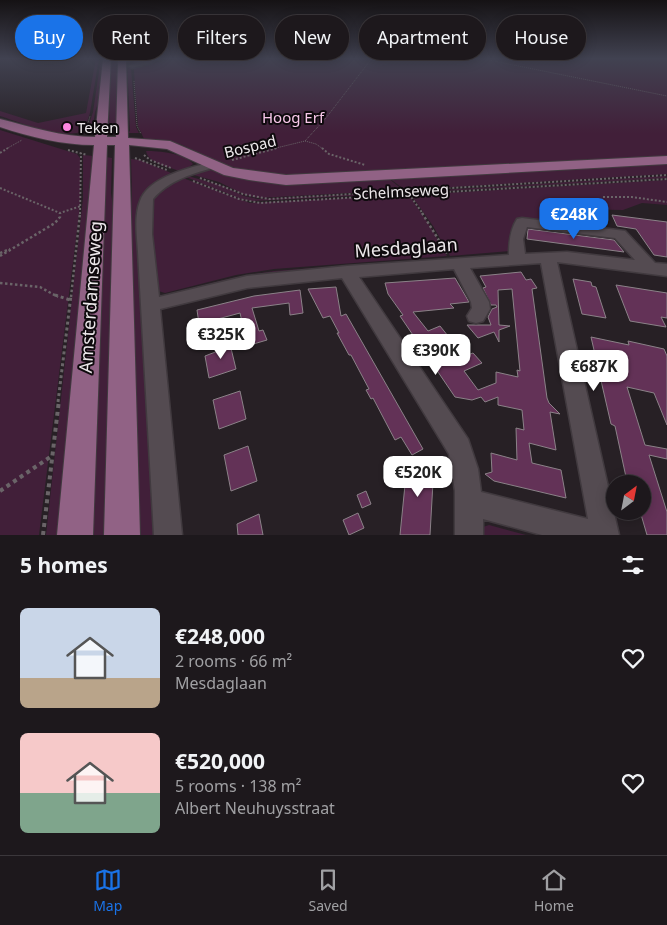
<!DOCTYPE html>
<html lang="en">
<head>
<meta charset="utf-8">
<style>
	:root { --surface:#1d181c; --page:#2a2529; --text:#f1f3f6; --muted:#a0a0a3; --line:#3b373b; --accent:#1a73e8 }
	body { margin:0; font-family:"Noto Sans",sans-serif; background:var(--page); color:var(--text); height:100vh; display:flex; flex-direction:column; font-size:19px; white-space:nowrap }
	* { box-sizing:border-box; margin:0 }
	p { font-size:16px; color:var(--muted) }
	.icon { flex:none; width:28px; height:28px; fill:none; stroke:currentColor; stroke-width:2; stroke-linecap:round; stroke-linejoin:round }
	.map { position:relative; height:535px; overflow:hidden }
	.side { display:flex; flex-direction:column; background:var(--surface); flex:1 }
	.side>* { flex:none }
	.top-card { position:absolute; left:15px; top:15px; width:638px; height:45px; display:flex; gap:10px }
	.needle { width:32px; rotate:32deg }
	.buttons { position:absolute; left:606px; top:475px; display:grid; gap:10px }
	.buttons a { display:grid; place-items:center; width:45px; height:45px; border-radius:50%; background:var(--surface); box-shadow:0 2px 12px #0003,0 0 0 1px var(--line); font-size:25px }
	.price { position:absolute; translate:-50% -42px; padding:0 11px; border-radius:10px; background:#fff; color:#222; font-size:16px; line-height:32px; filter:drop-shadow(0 1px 2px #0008) }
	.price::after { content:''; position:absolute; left:50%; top:30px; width:15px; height:11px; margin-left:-8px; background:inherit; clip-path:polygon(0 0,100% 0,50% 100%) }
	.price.current { background:var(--accent); color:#fff }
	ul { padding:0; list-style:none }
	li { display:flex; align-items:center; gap:15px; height:125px; padding:0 20px }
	li span { display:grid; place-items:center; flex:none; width:140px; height:100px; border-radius:8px; color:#555 }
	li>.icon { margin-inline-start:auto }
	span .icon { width:60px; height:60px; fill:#fffc; stroke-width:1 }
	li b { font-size:21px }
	h2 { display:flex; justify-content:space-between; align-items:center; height:60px; padding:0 20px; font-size:21px }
	.tag { padding:0 18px; border-radius:22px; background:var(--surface); box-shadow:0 2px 12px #0003,0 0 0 1px var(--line); font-size:18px; line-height:45px }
	.tag.current { background:var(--accent); color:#fff }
	.menu { display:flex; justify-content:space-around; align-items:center; height:70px; border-top:1px solid var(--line); background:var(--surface); font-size:14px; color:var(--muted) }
	.menu a { display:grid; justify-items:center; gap:2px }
	.menu .current { color:var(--accent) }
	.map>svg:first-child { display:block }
	.green { fill:#411f39 }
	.building { fill:#633257; stroke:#8b8288 }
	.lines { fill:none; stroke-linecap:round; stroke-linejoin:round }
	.minor-casing { stroke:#413a3f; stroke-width:3 }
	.major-casing { stroke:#413a3f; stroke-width:2 }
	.path-far4 { stroke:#6a6468; stroke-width:1; stroke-dasharray:1 1; stroke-linecap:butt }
	.path-far3 { stroke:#6a6468; stroke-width:2; stroke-dasharray:2 2; stroke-linecap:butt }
	.path-far2 { stroke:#6a6468; stroke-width:2.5; stroke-dasharray:2.5 2.5; stroke-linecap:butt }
	.path-far1 { stroke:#6a6468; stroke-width:3; stroke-dasharray:3 3; stroke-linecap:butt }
	.path { stroke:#6a6468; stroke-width:4; stroke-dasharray:4 4; stroke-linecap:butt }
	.minor { fill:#544b51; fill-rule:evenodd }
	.major { fill:#916285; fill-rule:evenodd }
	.poi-dot { fill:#fd86e1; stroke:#0e0a0d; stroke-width:2 }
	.labels { text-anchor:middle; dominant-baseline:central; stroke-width:4; stroke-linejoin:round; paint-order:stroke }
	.far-park-label { font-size:15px; fill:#f7c7e9; stroke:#0e0a0d }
	.far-poi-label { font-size:15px; fill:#ede8eb; stroke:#0e0a0d; text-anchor:start }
	.far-street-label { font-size:15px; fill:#ede8eb; stroke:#0e0a0d }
	.street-label { font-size:18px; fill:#ede8eb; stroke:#0e0a0d }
</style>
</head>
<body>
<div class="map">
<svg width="667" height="535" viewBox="0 0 667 535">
	<rect width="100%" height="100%" fill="#272025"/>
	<path class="green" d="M96 58H99L90 113 84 131C61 140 22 123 0 116V111L38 123 86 113Z
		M101 58H105L100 98 95 112 92 133H86L93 112Z
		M110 58H119L117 133H109Z
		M127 58H130L136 127 139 133H127L130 131Z
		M133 58 137 62 134 66 184 58H667V158L305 178 245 171 223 164 180 144 144 139 138 126Z
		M0 130 77 154 80 158V206L39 535H0Z
		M146 151C159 151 185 153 193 164L183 172C172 168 148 164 146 151Z
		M83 155 94 156 63 535H46L83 198Z
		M106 157 112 158 111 193 115 221 110 535H88Z
		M131 159 140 160 176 175 149 192 158 535H135L128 232 132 196Z
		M667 162V174L405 190 389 178Z
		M199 170H211L230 176 388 178 403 190 258 198 245 195 219 182 190 174Z
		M188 176 223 186 244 196 258 199 405 192 407 193 252 201 241 199 186 177Z
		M666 176 667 178 409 193 407 192Z
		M183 178 250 203 409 195 430 226 447 256 274 269 236 275 165 293 155 290C153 270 145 213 153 197 159 187 173 182 183 178Z
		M667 180V205L642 203 623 210 569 209 573 224 520 218 511 251 450 256 433 226 411 195Z
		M448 258 449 260 165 297V295L232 278 274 271Z
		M489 525 526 535H479L483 527Z"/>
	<path class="building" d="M612 215 667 222V257L654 255 636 229 617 226Z
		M528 229 614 240 624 252 527 239Z
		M521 272 526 280 531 279 537 288 532 289 547 398 549 403 560 414 550 412 556 450 529 443 532 463 561 470 566 498 494 481 485 474 492 472 491 453 517 460 516 428 524 430 522 410 498 405V397L485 402 481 397 472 400 455 397 400 316 403 315 388 294 385 283 455 278 469 302 450 304 454 308 413 312 428 331 440 326 448 336 442 338 457 359 473 353 482 363 464 371 478 390 496 383V372L518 377 517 370 520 371 512 289 498 290 499 325 510 326 499 330V342L494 332 478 338 467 325H491L488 317 492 309 497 307 496 305H491L483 288 486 287 480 276Z
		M573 279 591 282 592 286 596 287 606 318 582 314Z
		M616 285 667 293V318L661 317 666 327 630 321Z
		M336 287 341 316 346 314 423 449 412 455 401 437 395 440 373 398 371 399 366 390 369 389 351 355H349L337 333H339L330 316 323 318 308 289Z
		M300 290 303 313 290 315 289 303 252 308 259 331 263 330 267 340 250 345 247 343 240 313 199 324 197 310 254 296Z
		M591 337 629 345 628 341 664 349 667 356V425L654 393 627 387 645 445 667 449V459L649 455 667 512V535H647L640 511H642V484H630L628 478 626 477 615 426 611 424Z
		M229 340 236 369 209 378 205 356 218 351 216 343Z
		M240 391 246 419 219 429 213 400Z
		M248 446 257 481 231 491 224 455Z
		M411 457 437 463 436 482H433L430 535H400L406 475 409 476Z
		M366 491 371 504 362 508 357 495Z
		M358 513 364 528 349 535 343 520Z
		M259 514 263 535H238L237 524Z"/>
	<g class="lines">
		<g class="minor-casing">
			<path id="minor" d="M150 58H158L151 63 132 68 128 66Z
				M213 162 219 165 217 167C194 173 169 180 153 199L152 234 159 297 247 276 347 266 509 255C509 242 510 230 517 219L522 218 625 231 655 263 667 264V276L557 262 619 535H542L483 519V535H455V491L449 454 342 278 247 288 160 309 182 535H154L138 252C137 236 134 216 140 201 148 177 191 167 213 162ZM527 227 615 238 635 260 567 252 525 254 523 239ZM541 263 588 519 481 492 478 469 468 439 359 277 454 269 471 302 472 308 467 316 469 321 476 323 483 321 490 309 489 302 470 268Z"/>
		</g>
		<g class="major-casing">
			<path id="major" d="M103 58H111L107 137H116L118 58H126L128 138 170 141 233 168 286 175 667 156V164L286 185 249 180 224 175 167 149 129 145 140 535H104L115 145H107L93 535H57L94 145C62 145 30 137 0 127V119C32 127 62 137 95 137Z"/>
		</g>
		<path class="path-far4" d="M479 58 667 96
			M134 81 137 126 141 134
			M86 130 90 116
			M305 141 316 144 323 149
			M6 149 22 140
			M272 149 305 141 326 118 372 58"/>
		<path class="path-far3" d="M322 148 329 154 365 165
			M68 150 87 155
			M0 153 8 148
			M144 155 150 160 171 168
			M135 158 167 170
			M232 160 277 148
			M200 178 243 194 269 199 667 175
			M193 181 239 199 260 203 667 179
			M0 188 60 213 81 206
			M409 194 423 214
			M603 197H632L667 202
			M80 214 81 153"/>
		<path class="path-far2" d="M422 213 448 255
			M0 253 10 249
			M0 256 55 223 60 217V213
			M0 283 40 287 58 297
			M71 297 80 213"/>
		<path class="path-far1" d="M55 295 70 300
			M58 402 71 295"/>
		<path class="path" d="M0 491 53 455
			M43 535 59 400"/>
		<use href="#minor" class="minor"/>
		<use href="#major" class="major"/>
	</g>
	<linearGradient id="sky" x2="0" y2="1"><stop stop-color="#151214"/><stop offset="0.44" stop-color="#414251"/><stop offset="1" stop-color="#414251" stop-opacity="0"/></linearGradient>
	<rect width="667" height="133" fill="url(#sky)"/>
	<circle class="poi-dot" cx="67" cy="127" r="5"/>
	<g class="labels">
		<g class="far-park-label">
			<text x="293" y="117">Hoog Erf</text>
		</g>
		<g class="far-poi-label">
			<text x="77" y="127">Teken</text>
		</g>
		<g class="far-street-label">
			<text transform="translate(250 146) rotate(-14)">Bospad</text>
			<text transform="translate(401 191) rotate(-3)">Schelmseweg</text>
		</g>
		<g class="street-label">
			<text transform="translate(406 247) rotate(-4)">Mesdaglaan</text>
			<text transform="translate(90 297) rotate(-86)">Amsterdamseweg</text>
		</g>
	</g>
</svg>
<div class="buttons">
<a><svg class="needle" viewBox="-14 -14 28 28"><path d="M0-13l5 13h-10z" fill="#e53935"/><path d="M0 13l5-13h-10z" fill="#a0a0a3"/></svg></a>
</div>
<b class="price current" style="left:574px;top:240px">€248K</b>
<b class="price" style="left:221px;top:360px">€325K</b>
<b class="price" style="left:436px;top:376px">€390K</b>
<b class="price" style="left:594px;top:392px">€687K</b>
<b class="price" style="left:418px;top:498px">€520K</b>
<div class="top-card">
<a class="tag current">Buy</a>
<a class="tag">Rent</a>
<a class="tag">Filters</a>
<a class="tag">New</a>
<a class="tag">Apartment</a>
<a class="tag">House</a>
</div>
</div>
<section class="side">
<h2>5 homes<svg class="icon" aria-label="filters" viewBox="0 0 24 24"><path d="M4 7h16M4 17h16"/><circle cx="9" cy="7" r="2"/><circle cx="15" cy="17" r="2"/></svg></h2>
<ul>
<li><span style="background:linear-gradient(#c9d6e8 70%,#b9a48a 0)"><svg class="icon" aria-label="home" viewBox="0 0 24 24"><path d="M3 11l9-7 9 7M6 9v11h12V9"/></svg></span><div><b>€248,000</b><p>2 rooms · 66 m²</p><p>Mesdaglaan</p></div><svg class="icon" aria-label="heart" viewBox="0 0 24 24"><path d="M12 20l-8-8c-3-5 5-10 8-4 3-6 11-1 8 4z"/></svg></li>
<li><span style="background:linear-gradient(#f6c9c9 60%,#7fa58c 0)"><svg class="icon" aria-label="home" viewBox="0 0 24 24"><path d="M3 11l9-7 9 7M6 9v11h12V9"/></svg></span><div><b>€520,000</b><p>5 rooms · 138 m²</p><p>Albert Neuhuysstraat</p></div><svg class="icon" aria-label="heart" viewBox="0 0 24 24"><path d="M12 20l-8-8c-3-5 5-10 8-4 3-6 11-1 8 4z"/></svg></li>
</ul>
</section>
<nav class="menu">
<a class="current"><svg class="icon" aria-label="map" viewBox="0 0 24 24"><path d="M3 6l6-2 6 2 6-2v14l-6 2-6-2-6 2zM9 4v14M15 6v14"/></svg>Map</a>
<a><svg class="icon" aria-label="saved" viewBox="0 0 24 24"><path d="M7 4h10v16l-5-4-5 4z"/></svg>Saved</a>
<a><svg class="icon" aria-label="home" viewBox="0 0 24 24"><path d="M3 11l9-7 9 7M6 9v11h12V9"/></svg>Home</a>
</nav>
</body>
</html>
